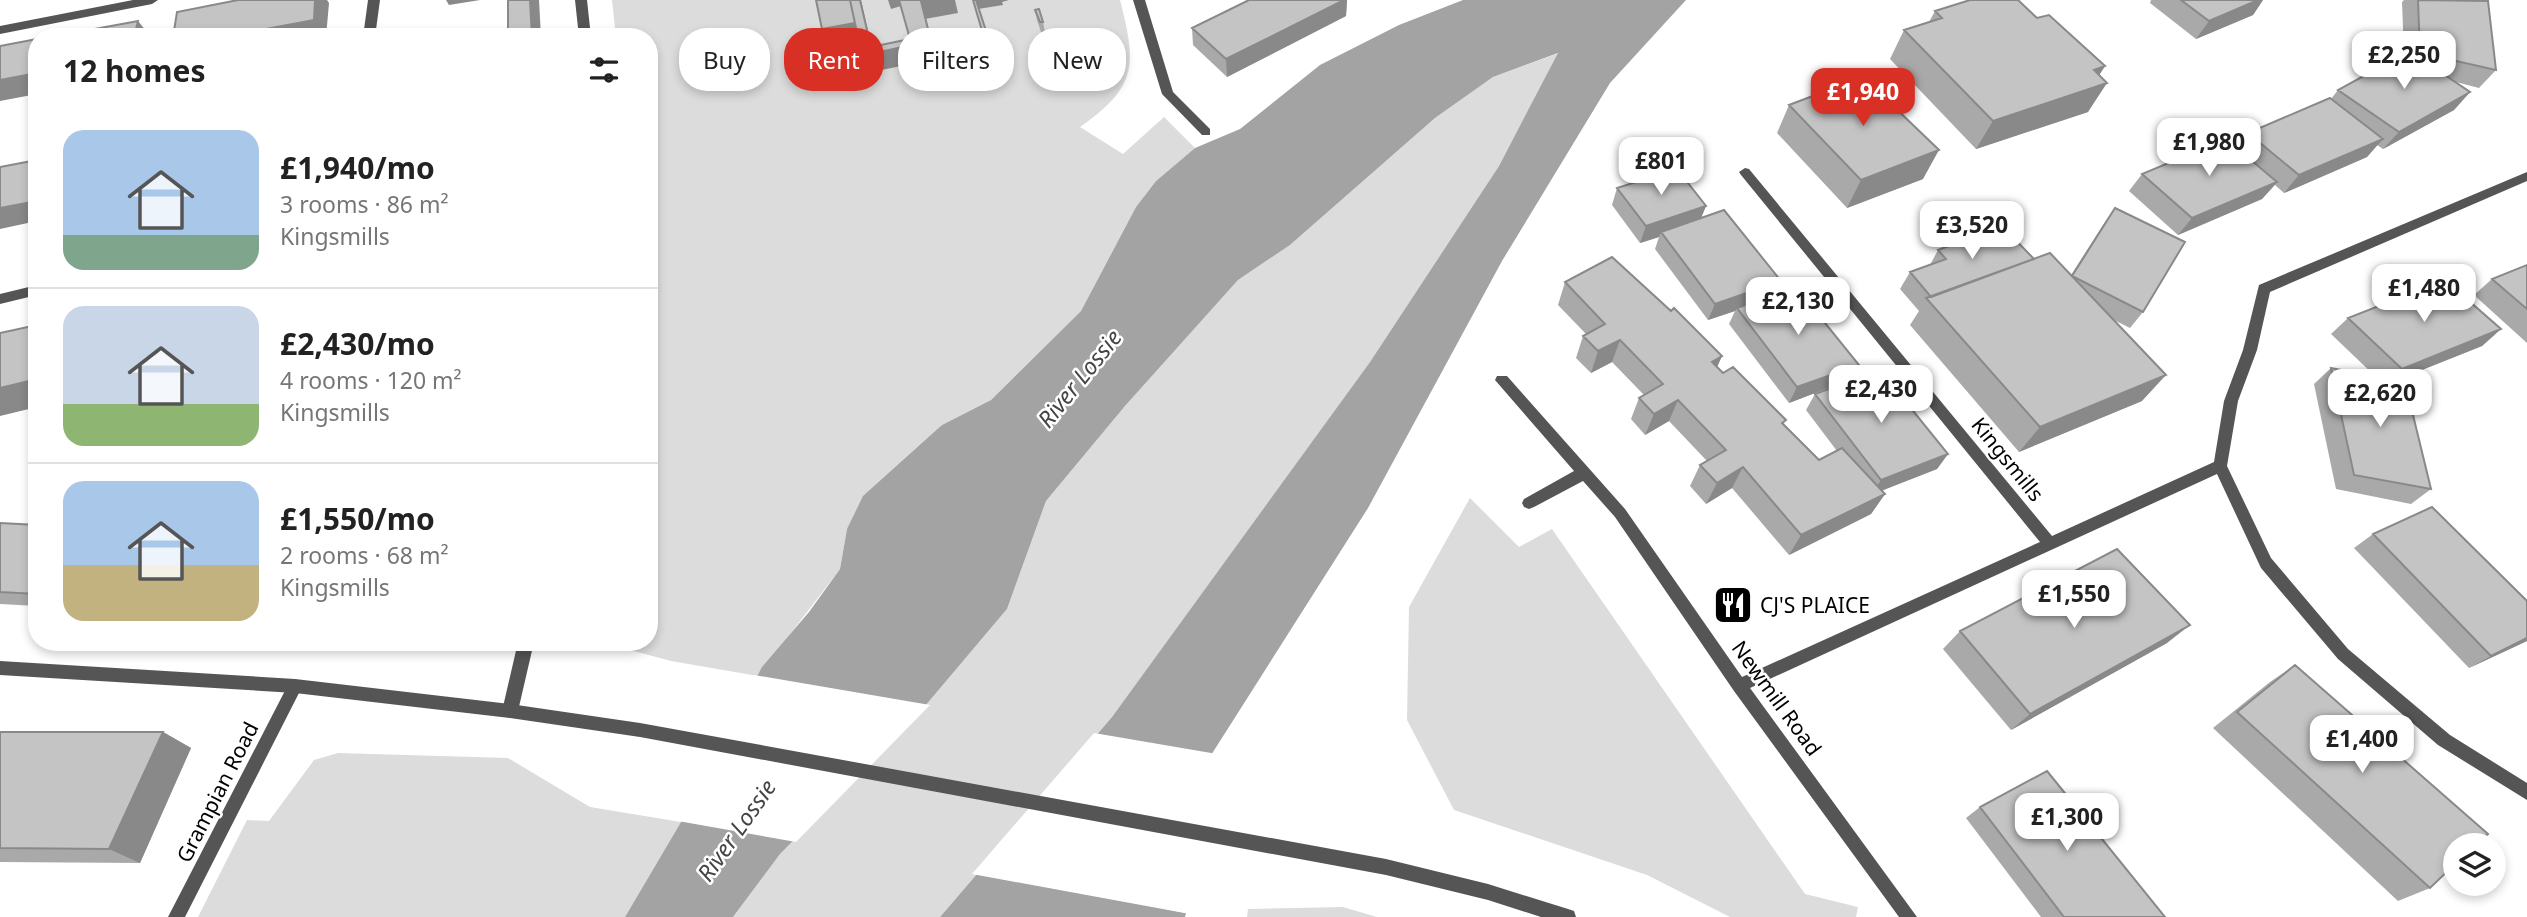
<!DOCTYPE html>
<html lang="en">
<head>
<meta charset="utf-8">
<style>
	:root { --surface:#fff; --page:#f2f2f2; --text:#222; --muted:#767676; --line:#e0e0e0; --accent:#d93025 }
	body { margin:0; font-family:"Noto Sans",sans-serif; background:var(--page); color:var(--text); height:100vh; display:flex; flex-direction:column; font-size:26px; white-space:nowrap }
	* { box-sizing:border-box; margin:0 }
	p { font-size:23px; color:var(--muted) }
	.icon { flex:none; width:38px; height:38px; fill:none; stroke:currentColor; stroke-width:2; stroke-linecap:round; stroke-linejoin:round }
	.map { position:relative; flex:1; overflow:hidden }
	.details { position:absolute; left:28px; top:28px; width:630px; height:623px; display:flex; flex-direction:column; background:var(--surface); border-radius:28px; box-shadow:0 4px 10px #0003 }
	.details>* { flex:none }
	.top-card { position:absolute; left:679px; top:28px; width:665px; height:63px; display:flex; gap:14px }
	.buttons { position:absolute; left:2443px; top:833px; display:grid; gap:14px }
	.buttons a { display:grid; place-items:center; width:63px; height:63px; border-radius:50%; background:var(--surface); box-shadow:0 4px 10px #0003; font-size:35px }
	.price { position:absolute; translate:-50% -60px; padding:0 16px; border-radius:14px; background:#fff; color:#222; font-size:23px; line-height:46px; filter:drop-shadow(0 2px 4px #0008) }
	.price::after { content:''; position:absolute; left:50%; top:42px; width:21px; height:16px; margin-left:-10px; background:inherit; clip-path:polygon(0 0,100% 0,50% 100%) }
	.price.current { background:var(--accent); color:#fff }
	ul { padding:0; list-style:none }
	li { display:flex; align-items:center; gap:21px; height:175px; padding:0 35px }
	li+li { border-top:2px solid var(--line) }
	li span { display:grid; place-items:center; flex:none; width:196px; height:140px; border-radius:21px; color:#555 }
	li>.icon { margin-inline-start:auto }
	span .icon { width:84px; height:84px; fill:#fffc; stroke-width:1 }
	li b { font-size:30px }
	h2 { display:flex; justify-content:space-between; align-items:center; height:84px; padding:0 35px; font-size:30px }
	.pill { padding:0 24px; border-radius:28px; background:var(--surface); box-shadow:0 4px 10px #0003; font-size:24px; line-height:63px }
	.pill.current { background:var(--accent); color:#fff }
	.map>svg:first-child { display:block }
	.green { fill:#dcdcdc }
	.water { fill:#a3a3a3 }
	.pier { fill:#fff }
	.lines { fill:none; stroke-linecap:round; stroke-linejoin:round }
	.service { fill:#555; fill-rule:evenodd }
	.minor { fill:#555; fill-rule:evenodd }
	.tertiary { fill:#555; fill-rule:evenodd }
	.wall { fill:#a9a9a9 }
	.shaded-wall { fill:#898989 }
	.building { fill:#c4c4c4; stroke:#898989; stroke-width:2 }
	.labels { text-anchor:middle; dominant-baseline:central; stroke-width:5; stroke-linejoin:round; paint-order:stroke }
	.street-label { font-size:21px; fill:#000; stroke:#fff }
	.poi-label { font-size:21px; fill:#000; stroke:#fff; text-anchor:start }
	.water-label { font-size:23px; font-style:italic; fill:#444; stroke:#fff }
</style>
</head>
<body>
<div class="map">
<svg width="2527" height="917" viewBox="0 0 2527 917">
	<rect width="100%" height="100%" fill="#fff"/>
	<path class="green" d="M612 0H1120C1136 63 1139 86 1080 127L1123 154 1164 117 1195 148 1156 181 1136 207 1081 311 991 400 942 425 847 529 840 569 758 676 671 661 600 642H649V37H616Z
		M1559 53 1499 166 1370 362 1112 717 940 917H733L780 854 909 725 1007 609 1046 501 1125 406 1238 280 1290 245 1435 118 1493 77Z
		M1470 498 1519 547 1552 529 1805 894 1858 907 1856 917H1730L1647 875 1454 810 1407 720 1409 607Z
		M338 753 508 758 590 807 681 822 625 917H198L247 820 269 821 314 760Z
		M1343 907 1377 917H1247L1248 909Z"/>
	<path class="water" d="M1463 0H1686L1610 83 1502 261 1368 508 1119 900 1186 913 1185 917H940L1112 717 1370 362 1499 166 1558 53 1493 77 1435 118 1290 245 1238 280 1125 406 1046 501 1007 609 909 725 780 854 733 917H625L681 822 762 667 809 612 840 569 847 529 863 496 942 425 991 400 1081 311 1136 207 1156 181 1195 148 1240 129 1320 65 1399 25Z"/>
	<path class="pier" d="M754 675 930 705 796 842 678 821Z
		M1094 733 1217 754 1124 898 1187 910 1190 914 972 874Z"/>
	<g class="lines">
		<path class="service" d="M368 0H380L375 37H363Z"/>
		<path class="minor" d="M133 0H158L152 4 0 34V26Z
			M575 0H587L591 37H579Z
			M1133 0H1145L1173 92 1210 129V135H1202L1162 94Z
			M1745 168 1749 169 2052 536 2214 462 2224 401 2243 350 2259 285 2527 172V181L2270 292 2257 350 2238 401 2227 466 2271 558 2348 649 2450 735 2527 783V800L2438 745 2338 659 2261 568 2217 474 1750 688 1917 917H1899L1734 691 1615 517 1583 481 1534 507 1529 509 1524 507 1522 503 1524 499 1574 471 1495 380 1497 376H1507L1625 509 1742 677 2040 542 1741 175 1739 172Z
			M37 285V295L0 304V294Z
			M518 642H534L518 711 516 716 510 718 504 716 502 711Z
			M295 679 300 681 303 686 300 691 185 917H168L290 681Z"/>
		<path class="tertiary" d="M0 661 295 679 510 704 640 723 1386 859 1488 884 1568 909 1574 911 1576 917H1541L1488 900 1386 875 640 737 510 718 295 693 0 675Z"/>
	</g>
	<path class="wall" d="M1249 0H1347L1346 16 1227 77 1193 45 1192 28Z
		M2151 0H2263L2253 15 2196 39 2150 3Z
		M2404 0H2486L2496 70 2479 88 2456 82 2470 92 2454 110 2383 149 2377 145 2367 157 2284 193 2275 185 2262 199 2178 235 2129 191 2142 174 2236 148 2248 133 2331 99 2338 90 2404 54 2402 2Z
		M1035 10 1043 22 1045 32H1041L1037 20Z
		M1935 11 2037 18 2105 66 2099 75 2088 112 1976 149 1890 59 1904 30 1929 22Z
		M1789 105 1923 179 1847 208 1777 133Z
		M1617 188 1706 206 1701 218 1781 281 1775 294 1859 365 1849 380 1789 403 1729 324 1735 311 1708 320 1655 249 1659 237 1640 243 1612 205Z
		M2115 208 2143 312 2130 328 2114 320 2142 401 2019 452 1910 325 1919 311 1900 289 1910 272 1930 265 1938 250 2071 275 2103 225Z
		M2527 265V343L2474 295 2492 279Z
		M1565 282 1722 356 1717 367 1723 373 1786 420 1783 425 1819 460 1837 451 1806 410 1815 394 1948 454 1937 469 1882 490 1885 494 1871 514 1789 555 1732 488 1706 504 1690 486 1700 465 1707 461 1669 421 1645 435 1631 419 1639 398 1644 395 1612 362 1591 373 1576 358 1583 336 1586 334 1558 305Z
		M2348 318 2501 329 2482 346 2397 380 2431 489 2411 504 2336 489 2314 384 2331 368 2375 376 2331 334Z
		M0 523 37 525V606L0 604Z
		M2373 534 2527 601V641L2469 668 2354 548Z
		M1960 631 2167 643 2011 730 1943 649Z
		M2295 665 2430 888 2398 901 2213 728 2270 682Z
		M0 732H163L191 748 140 863 0 862Z
		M1980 807 2165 917H2041L1966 818Z"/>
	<path class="shaded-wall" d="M315 0H327L329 3 326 37H224Z
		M446 0H480L449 5Z
		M530 0H539L541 37H532Z
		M850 0 858 32 825 39 822 29Z
		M860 0H861L873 53 931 41 935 59 862 74 856 57 873 53Z
		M888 0H900L901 6 891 9Z
		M928 0H955L958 13 925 19 921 1Z
		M976 0H1009L1002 2 1003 5 978 9Z
		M1337 0H1347L1346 16 1227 77 1226 59Z
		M2258 0H2263L2253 15 2196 39 2209 21Z
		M138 21 151 37H134Z
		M983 34H987L989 43 985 44Z
		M2105 66 2091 88 2107 83 2088 112 1976 149 1993 121 2094 70Z
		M37 73V94L0 101V80Z
		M2470 92 2454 110 2383 149 2399 132Z
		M652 105 657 118 649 120V109Z
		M2383 139 2367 157 2284 193 2299 175Z
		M1939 150 1923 179 1847 208 1861 180Z
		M2277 182 2262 199 2178 235 2192 218Z
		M37 201V221L0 229V208Z
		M1706 206 1699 223 1661 232 1659 237 1640 243 1646 226Z
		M1781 281 1773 297 1737 308 1735 311 1708 320 1715 304Z
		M2501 329 2482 346 2384 385 2402 369Z
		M1620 340 1612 362 1591 373 1598 351Z
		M1722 356 1712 378V362Z
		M1859 365 1849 380 1789 403 1797 387Z
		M2166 375 2142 401 2019 452 2040 427Z
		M37 379V407L0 416V388Z
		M1678 400 1669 421 1645 435 1654 414Z
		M1948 454 1937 469 1871 495 1881 480Z
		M1743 467 1732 488 1706 504 1717 483Z
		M1885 494 1871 514 1789 555 1801 535Z
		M2190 625 2167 643 2011 730 2030 714Z
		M2527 638V641L2469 668 2491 656Z
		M163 732 191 748 140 863 109 849Z"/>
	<path class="building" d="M238 0H315L314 20 224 37H173L177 12Z
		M508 0H530L532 37H508Z
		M816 0H850L855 23 822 29Z
		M850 0H860L871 47 910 39 899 0H928L921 1 931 41 856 57 852 45 859 42Z
		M973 0H976L987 34H983Z
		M1249 0H1344L1226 59 1192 28Z
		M1970 0H2018L2037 18 2049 15 2105 66 2094 70 2107 83 1993 121 1904 30 1942 18 1935 11Z
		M2181 0H2258L2209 21Z
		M2418 0 2488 1 2496 70 2420 53Z
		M1039 9 1043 22H1040L1035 10Z
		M138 21 134 37H51Z
		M37 39V73L0 80V46Z
		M2409 51 2470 92 2399 132 2338 90Z
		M1863 77 1939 150 1861 180 1789 105Z
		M2330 98 2383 139 2299 175 2248 133Z
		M2226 139 2277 182 2192 218 2142 174Z
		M37 160V201L0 208V167Z
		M1677 169 1706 206 1646 226 1617 188Z
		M2115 208 2185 242 2143 312 2072 276Z
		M1724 210 1781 281 1715 304 1661 232Z
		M2002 226 2034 259 1931 297 1910 272 1946 259 1938 250Z
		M2050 253 2166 375 2040 427 1926 298Z
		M1612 257 1671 311 1674 308 1722 356 1712 362 1723 373 1733 367 1786 420 1782 423 1819 460 1842 448 1885 494 1801 535 1743 467 1717 483 1700 465 1726 450 1678 400 1654 414 1639 398 1663 384 1620 340 1598 351 1583 336 1605 324 1565 282Z
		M2527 265V309L2492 279Z
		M2445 280 2501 329 2402 369 2348 318Z
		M1796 287 1859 365 1797 387 1737 308Z
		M37 325V379L0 388V333Z
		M2331 368 2405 382 2431 489 2354 475Z
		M1880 370 1948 454 1881 480 1815 394Z
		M2432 507 2527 601V638L2491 656 2373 534Z
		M0 523 37 525V594L0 592Z
		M2117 549 2190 625 2030 714 1960 631Z
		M2295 665 2488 834 2475 845H2455V864L2430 888 2237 712Z
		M0 732H163L109 849 0 848Z
		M2047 771 2165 917H2064L1980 807Z"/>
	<defs>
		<g id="restaurant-square" transform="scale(2.0125)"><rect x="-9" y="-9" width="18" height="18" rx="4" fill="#000" stroke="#fff"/><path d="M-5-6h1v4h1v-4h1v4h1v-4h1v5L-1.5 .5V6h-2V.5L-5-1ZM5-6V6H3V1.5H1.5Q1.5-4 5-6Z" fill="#fff"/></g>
	</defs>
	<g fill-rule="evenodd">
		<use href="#restaurant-square" x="1733" y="605"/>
	</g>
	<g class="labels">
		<g class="street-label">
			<text transform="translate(2008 459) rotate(51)">Kingsmills</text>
			<text transform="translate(1777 698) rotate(54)">Newmill Road</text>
			<text transform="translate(217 792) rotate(-63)">Grampian Road</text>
		</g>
		<g class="poi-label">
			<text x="1760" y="605">CJ'S PLAICE</text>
		</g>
		<g class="water-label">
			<text transform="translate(1079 378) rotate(-51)">River Lossie</text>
			<text transform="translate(736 830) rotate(-55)">River Lossie</text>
		</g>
	</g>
</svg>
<div class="buttons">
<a><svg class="icon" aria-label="layers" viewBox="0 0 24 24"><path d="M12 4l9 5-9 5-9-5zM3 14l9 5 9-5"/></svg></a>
</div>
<b class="price" style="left:2404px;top:91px">£2,250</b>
<b class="price current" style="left:1863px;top:128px">£1,940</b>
<b class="price" style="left:2209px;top:178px">£1,980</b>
<b class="price" style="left:1661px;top:197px">£801</b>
<b class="price" style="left:1972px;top:261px">£3,520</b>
<b class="price" style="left:2424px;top:324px">£1,480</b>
<b class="price" style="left:1798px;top:337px">£2,130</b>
<b class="price" style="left:1881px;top:425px">£2,430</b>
<b class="price" style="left:2380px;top:429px">£2,620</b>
<b class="price" style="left:2074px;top:630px">£1,550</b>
<b class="price" style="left:2362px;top:775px">£1,400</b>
<b class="price" style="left:2067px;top:853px">£1,300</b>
<div class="top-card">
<a class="pill">Buy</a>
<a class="pill current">Rent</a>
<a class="pill">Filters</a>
<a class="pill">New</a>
</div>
<section class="details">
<h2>12 homes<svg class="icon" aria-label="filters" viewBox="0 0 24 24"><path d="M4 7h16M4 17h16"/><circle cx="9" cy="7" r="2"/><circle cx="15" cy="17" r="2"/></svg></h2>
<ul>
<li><span style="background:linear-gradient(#a9c7e8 75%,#7fa58c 0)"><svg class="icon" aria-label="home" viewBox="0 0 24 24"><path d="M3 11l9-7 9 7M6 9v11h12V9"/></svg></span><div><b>£1,940/mo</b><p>3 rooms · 86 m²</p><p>Kingsmills</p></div></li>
<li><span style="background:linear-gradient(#c9d6e8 70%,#8fb573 0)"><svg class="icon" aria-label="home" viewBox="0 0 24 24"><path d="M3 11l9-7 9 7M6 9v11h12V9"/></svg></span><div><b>£2,430/mo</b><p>4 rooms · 120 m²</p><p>Kingsmills</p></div></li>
<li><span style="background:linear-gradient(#a9c7e8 60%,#c2b280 0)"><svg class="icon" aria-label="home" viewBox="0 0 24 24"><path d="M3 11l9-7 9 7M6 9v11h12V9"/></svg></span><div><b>£1,550/mo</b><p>2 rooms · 68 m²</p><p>Kingsmills</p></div></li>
</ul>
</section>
</div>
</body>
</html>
